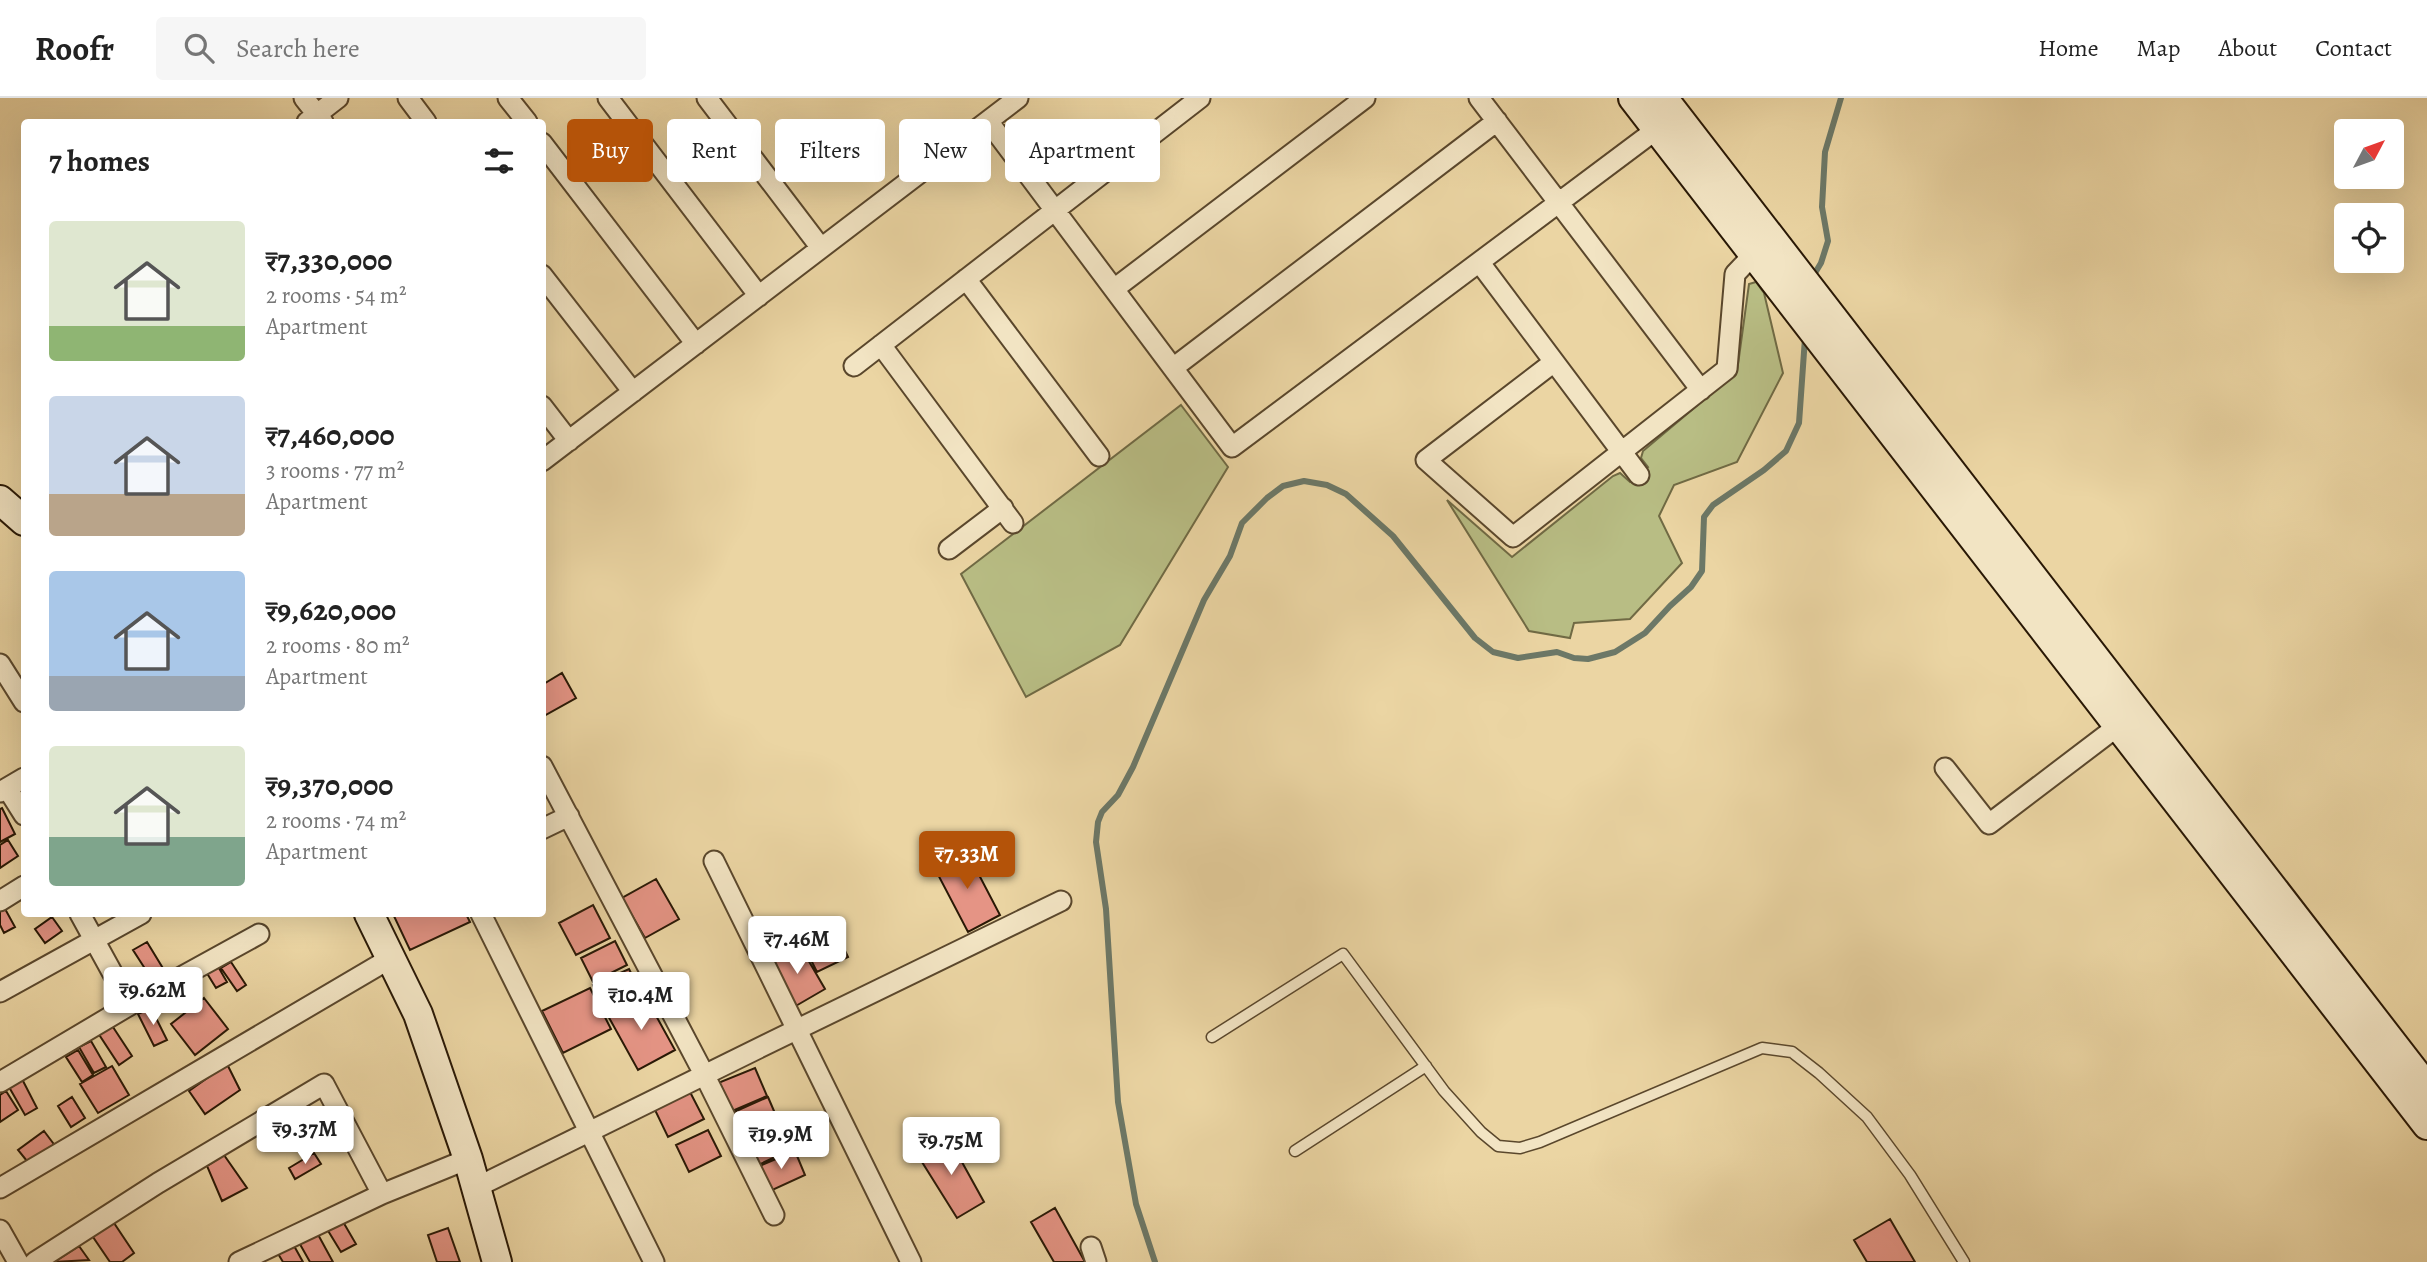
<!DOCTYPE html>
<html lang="en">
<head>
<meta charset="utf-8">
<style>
	:root { --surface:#fff; --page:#f6f6f6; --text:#222; --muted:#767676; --line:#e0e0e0; --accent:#b45309 }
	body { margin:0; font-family:Alegreya,serif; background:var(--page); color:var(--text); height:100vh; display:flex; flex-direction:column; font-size:26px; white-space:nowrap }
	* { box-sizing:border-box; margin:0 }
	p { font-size:23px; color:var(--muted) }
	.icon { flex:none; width:38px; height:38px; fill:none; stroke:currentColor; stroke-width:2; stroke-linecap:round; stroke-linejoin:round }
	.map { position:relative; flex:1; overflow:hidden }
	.sheet { position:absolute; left:21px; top:21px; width:525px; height:798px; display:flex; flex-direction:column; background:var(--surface); border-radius:7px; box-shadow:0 7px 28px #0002 }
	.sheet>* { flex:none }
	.hud { position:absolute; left:567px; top:21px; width:665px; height:63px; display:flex; gap:14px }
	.needle { width:46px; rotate:49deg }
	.fabs { position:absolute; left:2334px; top:21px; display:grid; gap:14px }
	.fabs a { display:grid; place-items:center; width:70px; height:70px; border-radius:7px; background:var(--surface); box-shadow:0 7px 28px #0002; font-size:35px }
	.price { position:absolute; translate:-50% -60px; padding:0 16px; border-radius:7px; background:#fff; color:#222; font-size:23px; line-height:46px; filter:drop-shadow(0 2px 4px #0008) }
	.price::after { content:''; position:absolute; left:50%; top:42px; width:21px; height:16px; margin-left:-10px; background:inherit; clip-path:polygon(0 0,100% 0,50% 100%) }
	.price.current { background:var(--accent); color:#fff }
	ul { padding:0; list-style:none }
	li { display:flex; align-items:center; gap:21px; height:175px; padding:0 28px }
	li span { display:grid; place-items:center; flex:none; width:196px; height:140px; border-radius:7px; color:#555 }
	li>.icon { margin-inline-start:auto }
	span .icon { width:84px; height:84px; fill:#fffc; stroke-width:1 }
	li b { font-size:30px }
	h2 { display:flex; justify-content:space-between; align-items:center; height:84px; padding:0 28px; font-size:30px }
	.pill { padding:0 24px; border-radius:7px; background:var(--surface); box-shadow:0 7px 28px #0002; font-size:24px; line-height:63px }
	.pill.current { background:var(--accent); color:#fff }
	header { display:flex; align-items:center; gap:42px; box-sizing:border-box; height:98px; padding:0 35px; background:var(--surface); border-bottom:2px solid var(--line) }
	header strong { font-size:33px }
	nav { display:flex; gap:38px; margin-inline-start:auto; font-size:24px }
	.search { width:490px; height:63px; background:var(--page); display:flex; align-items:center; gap:18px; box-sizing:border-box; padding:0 24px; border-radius:7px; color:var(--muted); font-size:26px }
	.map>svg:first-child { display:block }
	.park { fill:#b8bd84; stroke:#706a44; stroke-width:2 }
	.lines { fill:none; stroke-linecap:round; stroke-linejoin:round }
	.stream { stroke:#6c7867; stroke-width:6 }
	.building { fill:#e59485; stroke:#291805; stroke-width:2 }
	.lane-casing { stroke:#5a472c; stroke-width:13 }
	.street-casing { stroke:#5a472c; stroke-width:23 }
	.secondary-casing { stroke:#291805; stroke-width:32 }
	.lane { stroke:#f2e4c3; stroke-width:10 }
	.street { stroke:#f2e4c3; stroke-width:19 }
	.secondary { stroke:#f2e4c3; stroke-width:28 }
</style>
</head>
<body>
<header>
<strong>Roofr</strong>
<div class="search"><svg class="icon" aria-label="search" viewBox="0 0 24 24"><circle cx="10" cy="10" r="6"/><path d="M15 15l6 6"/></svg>Search here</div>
<nav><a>Home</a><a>Map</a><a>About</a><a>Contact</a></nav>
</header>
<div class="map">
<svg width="2427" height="1164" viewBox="0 0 2427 1164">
	<rect width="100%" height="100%" fill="#ebd5a3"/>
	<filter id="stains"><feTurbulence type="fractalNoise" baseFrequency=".00286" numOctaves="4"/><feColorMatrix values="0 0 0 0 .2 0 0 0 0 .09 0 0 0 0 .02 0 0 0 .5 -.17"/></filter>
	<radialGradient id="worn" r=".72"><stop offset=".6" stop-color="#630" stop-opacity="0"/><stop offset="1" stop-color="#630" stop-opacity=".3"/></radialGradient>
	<path class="park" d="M1756 184 1764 195 1783 275 1737 364 1674 387 1659 418 1682 465 1630 521 1574 525 1570 540 1529 533 1447 402 1512 459 1613 378 1620 375 1630 384 1648 369 1641 360 1643 353 1737 274 1749 186Z
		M1181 307 1228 369 1120 547 1026 599 961 476Z"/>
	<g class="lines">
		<path class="stream" d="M1812 180 1821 165 1828 143 1822 109 1825 54 1841 0
			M1155 1164 1136 1106 1118 1004 1106 811 1096 744 1098 724 1102 714 1118 697 1133 669 1204 502 1230 458 1242 425 1267 400 1283 388 1304 383 1327 387 1346 396 1393 438 1475 540 1493 554 1518 560 1557 554 1574 560 1588 561 1615 554 1645 535 1670 508 1691 489 1702 473 1704 419 1713 407 1764 372 1786 353 1799 325 1805 240"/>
	</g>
	<path class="building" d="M562 575 576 600 542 619V587Z
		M2 710 15 736 0 744V711Z
		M8 742 18 758 0 770V747Z
		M966 752 1000 817 968 834 934 769Z
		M656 781 679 821 645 840 622 800Z
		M593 807 610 840 576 857 559 825Z
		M4 809 15 829 4 835 0 827V811Z
		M393 816H466L470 824 410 852Z
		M52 819 62 833 45 845 35 831Z
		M833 827 848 859 817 874 801 842Z
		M615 843 627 867 593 884 581 860Z
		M147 844 164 872 151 880 133 852Z
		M800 848 825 891 794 909 769 865Z
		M231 864 246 887 237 893 221 870Z
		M216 865 227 884 216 890 205 872Z
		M629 871 640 893 603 910 593 887Z
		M590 890 611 931 563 955 542 913Z
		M644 896 675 952 638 972 607 916Z
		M204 900 228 931 195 957 171 926Z
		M151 910 167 942 154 948 138 916Z
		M111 926 132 958 119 967 98 935Z
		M91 943 106 969 94 975 79 949Z
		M78 952 93 977 82 984 66 959Z
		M227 966 240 992 205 1016 189 993Z
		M112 968 129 997 98 1015 80 986Z
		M755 970 767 998 730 1014 718 985Z
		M22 981 37 1010 25 1017 9 989Z
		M6 993 18 1012 0 1024V997Z
		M690 994 704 1021 668 1039 655 1012Z
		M72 999 85 1020 71 1029 58 1008Z
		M768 999 780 1027 746 1041 734 1014Z
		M780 1029 790 1052 754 1069 743 1045Z
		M708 1032 721 1058 689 1074 676 1047Z
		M44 1033 56 1049 31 1068 18 1052Z
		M947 1037 984 1104 957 1120 917 1056Z
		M795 1053 805 1077 768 1094 757 1069Z
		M314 1055 321 1066 295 1081 289 1070Z
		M224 1057 247 1090 222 1103 207 1068Z
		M1055 1110 1085 1164H1054L1031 1124Z
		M1890 1121 1915 1164H1867L1854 1142Z
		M112 1122 134 1155 122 1164H110L91 1136Z
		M342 1122 356 1146 341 1154 327 1131Z
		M448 1130 460 1164H437L428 1137Z
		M315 1131 333 1164H310L297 1141Z
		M293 1146 303 1164H283L277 1154Z
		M79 1148 89 1162 54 1164Z"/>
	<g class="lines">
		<g class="lane-casing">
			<path id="lane" d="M1212 939 1343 856 1444 993 1481 1034 1498 1048 1520 1050 1540 1044 1762 950 1792 954 1819 975 1867 1019 1910 1077 1964 1164
				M1295 1053 1426 968"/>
		</g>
		<g class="street-casing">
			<path id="street" d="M304 0 323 24
				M408 0 426 24
				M508 0 527 24
				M608 0 759 198
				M707 0 821 150
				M1479 0 1701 292
				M988 23 1232 349 1657 31
				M307 24 338 0
				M542 45 696 246
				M1480 165 1639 377
				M542 177 633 294
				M966 181 1099 358
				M1114 191 1365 0
				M881 247 1013 425
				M1554 264 1426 362 1513 439 1727 271 1735 176 1753 157
				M854 268 1200 0
				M1173 270 1497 23
				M542 308 569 343
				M542 363 1018 0
				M949 451 1003 410
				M0 566 24 604
				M542 668 705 978 774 1117
				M1945 670 1989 726 2118 628
				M7 690 24 717
				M0 694 24 680
				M542 731 569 718
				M714 763 911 1164
				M0 803 24 788
				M80 816 130 907 259 836
				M481 816 654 1164
				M0 894 141 816
				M0 984 130 907
				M0 1090 391 860
				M475 1090C670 994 865 897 1061 803
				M0 1132 18 1164
				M1091 1149 1096 1164
				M35 1164 158 1085 324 986 382 1096
				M239 1164 382 1096 468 1061"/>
		</g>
		<g class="secondary-casing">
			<path id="secondary" d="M1633 0 2427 1027
				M1663 0 2427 990
				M0 402 24 423
				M369 816 418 916 468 1061 497 1164"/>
		</g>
		<use href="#lane" class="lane"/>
		<use href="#street" class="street"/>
		<use href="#secondary" class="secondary"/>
	</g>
	<rect width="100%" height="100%" filter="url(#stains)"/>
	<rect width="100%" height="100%" fill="url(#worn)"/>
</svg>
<div class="fabs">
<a><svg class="needle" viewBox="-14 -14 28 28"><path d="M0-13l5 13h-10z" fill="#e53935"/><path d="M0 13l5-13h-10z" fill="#767676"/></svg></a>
<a><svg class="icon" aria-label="locate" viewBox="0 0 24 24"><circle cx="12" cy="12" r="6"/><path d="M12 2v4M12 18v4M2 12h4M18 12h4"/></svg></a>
</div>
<b class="price current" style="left:967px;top:793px">₹7.33M</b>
<b class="price" style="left:797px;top:878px">₹7.46M</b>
<b class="price" style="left:153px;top:929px">₹9.62M</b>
<b class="price" style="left:641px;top:934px">₹10.4M</b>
<b class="price" style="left:305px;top:1068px">₹9.37M</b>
<b class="price" style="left:781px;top:1073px">₹19.9M</b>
<b class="price" style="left:951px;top:1079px">₹9.75M</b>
<div class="hud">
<a class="pill current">Buy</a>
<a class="pill">Rent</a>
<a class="pill">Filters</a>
<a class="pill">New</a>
<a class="pill">Apartment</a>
</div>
<section class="sheet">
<h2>7 homes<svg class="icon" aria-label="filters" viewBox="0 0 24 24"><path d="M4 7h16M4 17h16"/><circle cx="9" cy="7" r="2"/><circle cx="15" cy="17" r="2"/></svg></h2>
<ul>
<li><span style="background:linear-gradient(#dfe7d0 75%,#8fb573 0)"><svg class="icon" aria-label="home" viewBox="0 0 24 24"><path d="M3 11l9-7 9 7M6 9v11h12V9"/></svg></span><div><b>₹7,330,000</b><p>2 rooms · 54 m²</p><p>Apartment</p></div></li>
<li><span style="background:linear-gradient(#c9d6e8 70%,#b9a48a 0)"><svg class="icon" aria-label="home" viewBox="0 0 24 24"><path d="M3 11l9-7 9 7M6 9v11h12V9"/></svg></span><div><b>₹7,460,000</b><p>3 rooms · 77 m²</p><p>Apartment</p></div></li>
<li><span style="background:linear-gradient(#a9c7e8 75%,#9aa5b1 0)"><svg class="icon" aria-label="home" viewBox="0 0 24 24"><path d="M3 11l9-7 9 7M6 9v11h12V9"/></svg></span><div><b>₹9,620,000</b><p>2 rooms · 80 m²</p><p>Apartment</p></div></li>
<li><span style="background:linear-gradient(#dfe7d0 65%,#7fa58c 0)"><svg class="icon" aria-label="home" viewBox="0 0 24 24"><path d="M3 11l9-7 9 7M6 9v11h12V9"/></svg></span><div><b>₹9,370,000</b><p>2 rooms · 74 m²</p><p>Apartment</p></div></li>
</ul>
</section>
</div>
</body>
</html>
